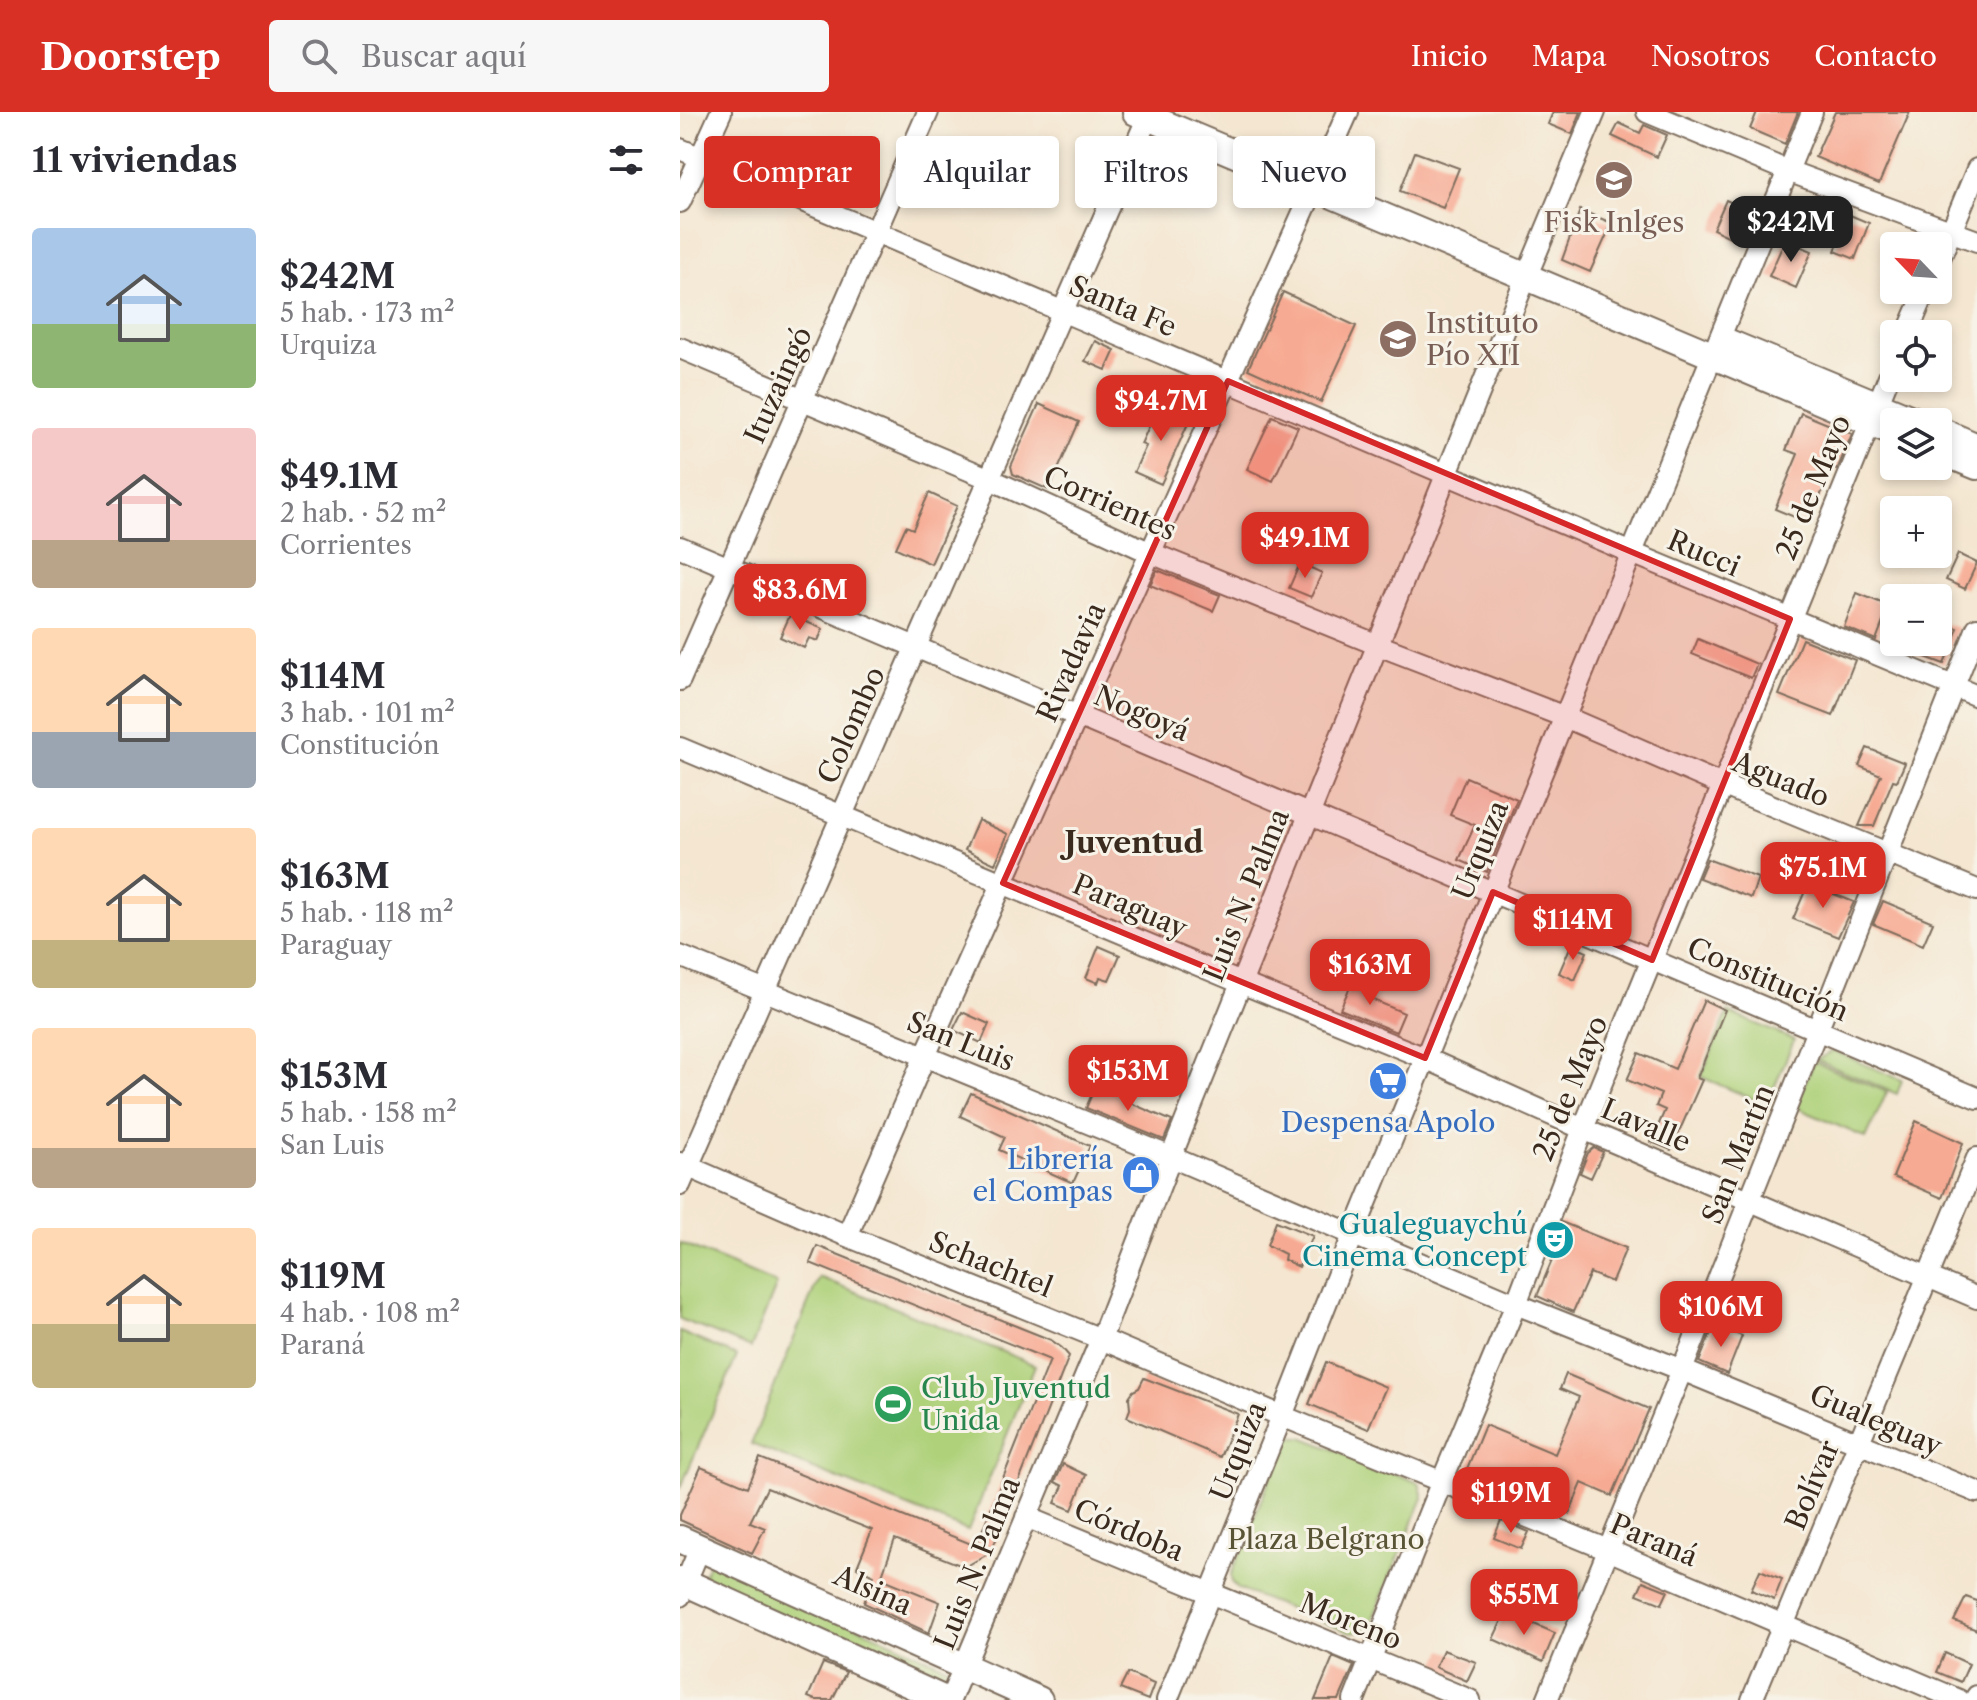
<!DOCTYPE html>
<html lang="es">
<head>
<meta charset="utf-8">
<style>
	:root { --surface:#fff; --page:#f7f7f7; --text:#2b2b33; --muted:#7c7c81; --accent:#d93025 }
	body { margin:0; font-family:"Libre Caslon Text",serif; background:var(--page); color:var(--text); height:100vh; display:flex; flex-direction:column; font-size:30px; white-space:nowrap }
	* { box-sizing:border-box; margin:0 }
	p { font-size:26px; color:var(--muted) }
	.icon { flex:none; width:44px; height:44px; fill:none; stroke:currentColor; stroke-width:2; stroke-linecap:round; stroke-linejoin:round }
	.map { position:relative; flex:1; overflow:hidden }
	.panel { display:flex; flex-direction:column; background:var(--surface); width:680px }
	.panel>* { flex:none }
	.hud { position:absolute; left:24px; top:24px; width:760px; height:72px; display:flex; gap:16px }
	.needle { width:52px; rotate:295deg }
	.controls { position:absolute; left:1200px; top:120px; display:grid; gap:16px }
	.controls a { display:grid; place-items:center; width:72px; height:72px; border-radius:8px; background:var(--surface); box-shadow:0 4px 12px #0003; font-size:40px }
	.price { position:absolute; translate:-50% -68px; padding:0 18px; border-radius:16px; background:var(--accent); color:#fff; font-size:26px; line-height:52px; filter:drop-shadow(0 2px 4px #0008) }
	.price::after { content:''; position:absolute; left:50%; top:48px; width:24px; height:18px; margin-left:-12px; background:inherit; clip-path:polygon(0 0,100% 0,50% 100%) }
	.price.selected { background:#222; color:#fff }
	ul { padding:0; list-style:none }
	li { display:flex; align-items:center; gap:24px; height:200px; padding:0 32px }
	li span { display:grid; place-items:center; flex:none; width:224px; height:160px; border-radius:8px; color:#555 }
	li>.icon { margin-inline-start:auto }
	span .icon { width:96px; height:96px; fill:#fffc; stroke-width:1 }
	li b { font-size:34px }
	h2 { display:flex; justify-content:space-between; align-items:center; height:96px; padding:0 32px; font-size:34px }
	.tag { padding:0 28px; border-radius:8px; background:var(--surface); box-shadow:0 4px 12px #0003; font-size:28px; line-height:72px }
	.tag.selected { background:var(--accent); color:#fff }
	header { display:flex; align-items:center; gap:48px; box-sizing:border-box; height:112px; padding:0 40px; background:var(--accent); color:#fff }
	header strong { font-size:38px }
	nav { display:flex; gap:44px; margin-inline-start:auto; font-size:28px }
	.search { width:560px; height:72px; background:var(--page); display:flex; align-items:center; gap:20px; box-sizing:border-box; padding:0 28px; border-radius:8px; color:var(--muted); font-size:30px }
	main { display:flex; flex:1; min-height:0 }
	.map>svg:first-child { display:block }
	.green { fill:#afd17a; stroke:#757e4c; stroke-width:2 }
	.building { fill:#f7aa93 }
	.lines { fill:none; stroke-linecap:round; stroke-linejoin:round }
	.minor-casing { stroke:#7c6c5c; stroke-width:24 }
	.major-casing { stroke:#7c6c5c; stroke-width:30 }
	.minor { stroke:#fff; stroke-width:20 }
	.major { stroke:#fff; stroke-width:26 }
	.marked { fill:#d62828; fill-opacity:0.2; stroke:#d62828; stroke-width:6; stroke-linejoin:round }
	.labels { text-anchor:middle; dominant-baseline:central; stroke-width:6; stroke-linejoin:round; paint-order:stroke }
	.education-label { font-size:28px; fill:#785e54; stroke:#f7f3e8 }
	.street-label { font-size:28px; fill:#3b2a1e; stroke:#f7f3e8 }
	.shop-label { font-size:28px; fill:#366cbe; stroke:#f7f3e8 }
	.culture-label { font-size:28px; fill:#0d838f; stroke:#f7f3e8; text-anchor:end }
	.leisure-label { font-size:28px; fill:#27864d; stroke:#f7f3e8; text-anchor:start }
	.park-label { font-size:28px; fill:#585435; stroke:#f7f3e8 }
	.neighbourhood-label { font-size:30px; font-weight:bold; fill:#3b2a1e; stroke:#f7f3e8 }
</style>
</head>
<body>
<header>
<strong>Doorstep</strong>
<div class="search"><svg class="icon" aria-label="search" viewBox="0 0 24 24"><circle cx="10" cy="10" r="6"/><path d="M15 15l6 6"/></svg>Buscar aquí</div>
<nav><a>Inicio</a><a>Mapa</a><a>Nosotros</a><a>Contacto</a></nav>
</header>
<main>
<section class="panel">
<h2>11 viviendas<svg class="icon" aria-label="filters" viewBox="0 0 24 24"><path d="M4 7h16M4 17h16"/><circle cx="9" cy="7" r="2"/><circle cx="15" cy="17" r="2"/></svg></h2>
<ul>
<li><span style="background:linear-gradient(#a9c7e8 60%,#8fb573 0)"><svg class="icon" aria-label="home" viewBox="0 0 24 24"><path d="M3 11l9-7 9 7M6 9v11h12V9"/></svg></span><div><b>$242M</b><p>5 hab. · 173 m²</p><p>Urquiza</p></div></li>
<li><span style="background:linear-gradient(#f6c9c9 70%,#b9a48a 0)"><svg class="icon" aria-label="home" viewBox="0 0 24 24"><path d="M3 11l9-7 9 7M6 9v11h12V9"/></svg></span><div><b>$49.1M</b><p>2 hab. · 52 m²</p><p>Corrientes</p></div></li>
<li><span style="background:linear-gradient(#ffd9b3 65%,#9aa5b1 0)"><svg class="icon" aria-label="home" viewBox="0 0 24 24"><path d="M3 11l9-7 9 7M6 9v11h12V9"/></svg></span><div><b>$114M</b><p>3 hab. · 101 m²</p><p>Constitución</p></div></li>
<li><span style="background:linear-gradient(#ffd9b3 70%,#c2b280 0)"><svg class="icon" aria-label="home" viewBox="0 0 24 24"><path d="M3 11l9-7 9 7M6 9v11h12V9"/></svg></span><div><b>$163M</b><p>5 hab. · 118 m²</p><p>Paraguay</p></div></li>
<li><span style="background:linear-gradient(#ffd9b3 75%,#b9a48a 0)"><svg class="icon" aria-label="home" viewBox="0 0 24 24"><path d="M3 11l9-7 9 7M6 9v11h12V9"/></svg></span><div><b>$153M</b><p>5 hab. · 158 m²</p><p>San Luis</p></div></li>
<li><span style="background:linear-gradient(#ffd9b3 60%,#c2b280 0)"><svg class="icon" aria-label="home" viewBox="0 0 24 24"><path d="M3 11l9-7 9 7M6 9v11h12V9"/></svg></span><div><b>$119M</b><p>4 hab. · 108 m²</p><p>Paraná</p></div></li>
</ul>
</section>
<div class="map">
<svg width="1297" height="1588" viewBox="0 0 1297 1588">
	<rect width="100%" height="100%" fill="#f7f3e8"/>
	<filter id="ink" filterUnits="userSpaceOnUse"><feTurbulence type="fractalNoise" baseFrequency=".0125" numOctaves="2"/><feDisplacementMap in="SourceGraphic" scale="16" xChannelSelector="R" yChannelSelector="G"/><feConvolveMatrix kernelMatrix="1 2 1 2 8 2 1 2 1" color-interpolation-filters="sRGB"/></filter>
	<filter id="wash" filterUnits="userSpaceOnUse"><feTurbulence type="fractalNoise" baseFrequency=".006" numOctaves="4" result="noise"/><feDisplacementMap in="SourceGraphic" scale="32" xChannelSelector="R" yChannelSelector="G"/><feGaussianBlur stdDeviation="1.8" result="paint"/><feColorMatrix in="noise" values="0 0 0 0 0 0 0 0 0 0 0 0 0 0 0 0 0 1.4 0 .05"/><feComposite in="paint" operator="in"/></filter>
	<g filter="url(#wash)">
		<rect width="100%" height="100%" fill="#f4e6d0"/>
		<path class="green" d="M1048 900 1114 928 1087 993 1021 965Z
			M1153 939 1222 968 1217 982 1136 948Z
			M1134 950 1207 980 1186 1026 1115 995Z
			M0 1131 97 1172 71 1236 0 1207Z
			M139 1165 355 1253 288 1419 71 1332Z
			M0 1220 57 1244 0 1377Z
			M611 1325H622L739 1371 743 1386 691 1511 683 1519 671 1521 558 1477 552 1471 551 1463 604 1333Z
			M30 1449 272 1557 264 1575 21 1468Z"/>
		<g id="blocks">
			<path class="building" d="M873 0H901L892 22 868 12Z
				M1077 0H1118L1105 32 1070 17Z
				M1155 0H1230L1199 72 1135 45Z
				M939 11 960 21 964 13 987 23 977 45 932 24Z
				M735 40 779 56 763 96 720 79Z
				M1046 88 1074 101 1060 130 1033 117Z
				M900 98 932 111 910 160 882 148Z
				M1170 103 1189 111 1175 147 1155 139Z
				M1105 128 1132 139 1116 176 1089 164Z
				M603 180 676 214 641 290 568 257Z
				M415 229 435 238 426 258 405 249Z
				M359 292 399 310 369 378 333 362 331 354Z
				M479 292 510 307 481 372 454 360 466 334 461 332Z
				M1121 301 1172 322 1157 358 1152 356 1129 411 1095 397 1118 342 1106 338Z
				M592 304 618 315 593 369 567 357Z
				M249 381 277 394 251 452 216 436 226 414 233 417Z
				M1278 442 1297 451 1285 477 1266 468Z
				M620 451 642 461 631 485 609 476Z
				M477 458 540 483 533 499 470 473Z
				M1177 481 1209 494 1196 528 1164 515Z
				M110 503 143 517 138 529 129 526 124 536 100 525Z
				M1258 509 1278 516 1264 552 1208 531V530H1258Z
				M1018 527 1077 552 1071 566 1012 542Z
				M1122 527 1175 548 1153 604 1099 583Z
				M1187 636 1225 651 1217 669 1213 668 1194 714H1179L1201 663 1179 654Z
				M786 665 837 687 807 760 779 748 795 713 770 703Z
				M298 708 328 722 315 752 285 738Z
				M1027 747 1078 766 1071 786 1019 766Z
				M1128 772 1174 790 1158 825 1113 807Z
				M1203 789 1253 810 1243 833 1193 812Z
				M891 833 907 840 895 868 879 861Z
				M419 834 440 843 429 868 420 865 418 871 406 866Z
				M674 866 694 874 689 886 724 901 716 920 660 897Z
				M1024 888 1045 898 1017 966 1022 968 991 1038 971 1030 985 998 976 994 981 982 947 968 959 941 995 957Z
				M282 900 309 912 301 931 273 918Z
				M429 972 444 979 441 987 492 1009 484 1028 406 996 414 977 425 982Z
				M291 981 410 1034 393 1071 319 1038 325 1025 280 1004Z
				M1236 1009 1283 1031 1262 1086 1213 1065Z
				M914 1036 923 1040 911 1066 900 1061 908 1041Z
				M596 1109 633 1124 619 1155 604 1148 605 1142 587 1133Z
				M881 1110 946 1136 932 1170 910 1161 893 1200 857 1184 873 1146 868 1144Z
				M137 1134 371 1228 382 1236 389 1244 311 1440 285 1455 215 1427 201 1466 260 1490 249 1521 184 1491 194 1463 177 1455 192 1418 87 1376 70 1410 85 1416 72 1441 0 1408V1403L21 1355 68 1375 80 1346 296 1434 370 1248 130 1151Z
				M1034 1213 1062 1224 1047 1262 1019 1250Z
				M646 1250 706 1275 688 1317 629 1292Z
				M886 1262 969 1297 932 1384 902 1371 889 1402 786 1359 805 1313 875 1342 899 1285 880 1277Z
				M464 1266 558 1302 540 1345 447 1305 450 1297 449 1285 453 1279 459 1276Z
				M383 1352 406 1363 392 1398 375 1391 383 1374 375 1370Z
				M821 1408 849 1420 841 1437 814 1426Z
				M1080 1458 1102 1467 1094 1488 1071 1478Z
				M963 1469 988 1479 982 1492 957 1482Z
				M1286 1485 1297 1489V1518L1274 1509Z
				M826 1500 875 1521 863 1550 813 1527Z
				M763 1538 796 1550 787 1569 755 1555Z
				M1265 1541 1289 1552 1281 1570 1257 1560Z
				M653 1545 674 1554 659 1588H635Z
				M143 1551 166 1560 152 1588H135L128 1585Z
				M448 1561 474 1572 468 1588 440 1577Z"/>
		</g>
	</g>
	<g filter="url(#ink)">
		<use href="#blocks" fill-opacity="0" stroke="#7c6c5c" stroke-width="2"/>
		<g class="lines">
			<g class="minor-casing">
				<path id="minor" d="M967 0 1108 59 1297 129
					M0 37 952 441 1297 584
					M0 90 41 0
					M1258 151 1297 57
					M1227 222 1246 178
					M0 236 310 367 471 441 698 533 885 605 1042 673 1297 778
					M0 435 1297 986
					M0 568 248 0
					M0 636 561 871 745 946 903 1017 1297 1186
					M0 844 491 1045 836 1192 1002 1258 1297 1380
					M0 1051 167 1124 421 1227 602 1304 928 1438 1279 1588
					M0 1073 470 0
					M167 1124 245 944 668 0
					M346 1405 790 1588
					M0 1484 20 1436
					M270 1588 421 1227 491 1045 840 180 915 0
					M487 1588 602 1304 673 1123 1132 0
					M674 1588 762 1369 836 1192 903 1017 1214 252
					M867 1588 1002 1258 1297 516
					M1072 1588 1297 1046
					M1295 1588 1297 1584"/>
			</g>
			<g class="major-casing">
				<path id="major" d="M456 0 1214 320
					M1049 231 1239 310
					M1258 318 1297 335
					M1258 338 1297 354
					M0 1427 359 1588
					M0 1468 265 1588"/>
			</g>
			<use href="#minor" class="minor"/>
			<use href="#major" class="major"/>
		</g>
	</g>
	<path class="marked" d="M548 269 1110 507 972 848 813 780 745 946 323 771Z"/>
	<defs>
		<g id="university-disc" transform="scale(2)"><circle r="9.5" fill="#8d6e63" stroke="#f7f3e8"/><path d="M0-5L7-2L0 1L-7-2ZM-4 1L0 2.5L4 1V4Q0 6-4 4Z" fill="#fff"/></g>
		<g id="school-disc" transform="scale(2)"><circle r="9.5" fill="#8d6e63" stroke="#f7f3e8"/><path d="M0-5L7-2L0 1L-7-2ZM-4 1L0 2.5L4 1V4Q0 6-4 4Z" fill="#fff"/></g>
		<g id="supermarket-disc" transform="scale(2)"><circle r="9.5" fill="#3f7fe0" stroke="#f7f3e8"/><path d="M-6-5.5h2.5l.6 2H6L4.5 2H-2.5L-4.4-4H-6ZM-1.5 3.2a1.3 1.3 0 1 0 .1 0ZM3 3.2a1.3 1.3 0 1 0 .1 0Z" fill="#fff"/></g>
		<g id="shop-disc" transform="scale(2)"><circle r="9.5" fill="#3f7fe0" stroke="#f7f3e8"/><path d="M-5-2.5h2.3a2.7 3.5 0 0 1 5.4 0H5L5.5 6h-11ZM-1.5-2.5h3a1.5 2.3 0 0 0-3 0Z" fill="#fff"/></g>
		<g id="theatre-disc" transform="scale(2)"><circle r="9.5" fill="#0f9aa8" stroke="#f7f3e8"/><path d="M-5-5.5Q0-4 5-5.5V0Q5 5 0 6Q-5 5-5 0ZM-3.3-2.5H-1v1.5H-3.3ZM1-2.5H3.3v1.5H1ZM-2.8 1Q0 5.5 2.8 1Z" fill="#fff"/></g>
		<g id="stadium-disc" transform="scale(2)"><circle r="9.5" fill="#2e9e5b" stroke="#f7f3e8"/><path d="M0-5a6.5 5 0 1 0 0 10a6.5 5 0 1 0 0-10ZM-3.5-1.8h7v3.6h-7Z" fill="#fff"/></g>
	</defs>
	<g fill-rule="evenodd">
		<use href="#university-disc" x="934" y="68"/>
		<use href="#school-disc" x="718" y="227"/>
		<use href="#supermarket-disc" x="708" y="969"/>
		<use href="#shop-disc" x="461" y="1063"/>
		<use href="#theatre-disc" x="875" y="1128"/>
		<use href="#stadium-disc" x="213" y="1292"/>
	</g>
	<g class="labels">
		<g class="education-label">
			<text x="934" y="110">Fisk Inlges</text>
			<text x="746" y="211" text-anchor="start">Instituto<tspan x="746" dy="32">Pío XII</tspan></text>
		</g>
		<g class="street-label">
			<text transform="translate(443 194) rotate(23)">Santa Fe</text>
			<text transform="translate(98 273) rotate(-66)">Ituzaingó</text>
			<text transform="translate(1133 375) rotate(-68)">25 de Mayo</text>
			<text transform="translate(430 391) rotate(24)">Corrientes</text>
			<text transform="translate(1024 441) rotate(23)">Rucci</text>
			<text transform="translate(391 550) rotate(-66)">Rivadavia</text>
			<text transform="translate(462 601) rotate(23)">Nogoyá</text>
			<text transform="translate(171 613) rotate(-66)">Colombo</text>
			<text transform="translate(1101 667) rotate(22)">Aguado</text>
			<text transform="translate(800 738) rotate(-68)">Urquiza</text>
			<text transform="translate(566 783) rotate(-68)">Luis N. Palma</text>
			<text transform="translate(450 794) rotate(23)">Paraguay</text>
			<text transform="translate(1088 867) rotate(23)">Constitución</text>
			<text transform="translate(281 929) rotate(22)">San Luis</text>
			<text transform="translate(890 976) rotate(-68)">25 de Mayo</text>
			<text transform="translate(966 1013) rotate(23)">Lavalle</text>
			<text transform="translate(1058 1042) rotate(-68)">San Martín</text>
			<text transform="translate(311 1152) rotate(22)">Schachtel</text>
			<text transform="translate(1196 1308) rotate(23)">Gualeguay</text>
			<text transform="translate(558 1339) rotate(-68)">Urquiza</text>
			<text transform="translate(1132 1373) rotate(-67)">Bolívar</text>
			<text transform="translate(449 1418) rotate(23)">Córdoba</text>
			<text transform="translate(974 1428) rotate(23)">Paraná</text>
			<text transform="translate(297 1451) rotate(-68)">Luis N. Palma</text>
			<text transform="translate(193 1478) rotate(24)">Alsina</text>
			<text transform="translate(671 1509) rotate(22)">Moreno</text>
		</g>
		<g class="shop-label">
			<text x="708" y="1010">Despensa Apolo</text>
			<text x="433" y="1047" text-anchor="end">Librería<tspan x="433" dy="32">el Compas</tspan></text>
		</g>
		<g class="culture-label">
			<text x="847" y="1112">Gualeguaychú<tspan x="847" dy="32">Cinema Concept</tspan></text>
		</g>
		<g class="leisure-label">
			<text x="241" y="1276">Club Juventud<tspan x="241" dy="32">Unida</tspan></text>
		</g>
		<g class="park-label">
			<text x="646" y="1427">Plaza Belgrano</text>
		</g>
		<g class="neighbourhood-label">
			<text x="454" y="730">Juventud</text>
		</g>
	</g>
</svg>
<div class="controls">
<a><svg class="needle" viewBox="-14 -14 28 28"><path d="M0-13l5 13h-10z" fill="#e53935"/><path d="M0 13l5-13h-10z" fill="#7c7c81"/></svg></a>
<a><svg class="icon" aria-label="locate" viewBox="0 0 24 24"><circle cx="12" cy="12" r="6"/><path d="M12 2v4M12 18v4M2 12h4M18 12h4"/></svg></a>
<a><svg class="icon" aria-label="layers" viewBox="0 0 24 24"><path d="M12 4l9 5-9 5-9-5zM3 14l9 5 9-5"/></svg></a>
<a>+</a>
<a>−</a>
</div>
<b class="price selected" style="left:1111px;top:152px">$242M</b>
<b class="price" style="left:481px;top:331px">$94.7M</b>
<b class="price" style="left:625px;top:468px">$49.1M</b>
<b class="price" style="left:120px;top:520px">$83.6M</b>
<b class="price" style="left:1143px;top:798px">$75.1M</b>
<b class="price" style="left:893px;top:850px">$114M</b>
<b class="price" style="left:690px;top:895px">$163M</b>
<b class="price" style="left:448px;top:1001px">$153M</b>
<b class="price" style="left:1041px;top:1237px">$106M</b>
<b class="price" style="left:831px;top:1423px">$119M</b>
<b class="price" style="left:844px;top:1525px">$55M</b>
<div class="hud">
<a class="tag selected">Comprar</a>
<a class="tag">Alquilar</a>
<a class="tag">Filtros</a>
<a class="tag">Nuevo</a>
</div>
</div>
</main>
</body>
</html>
